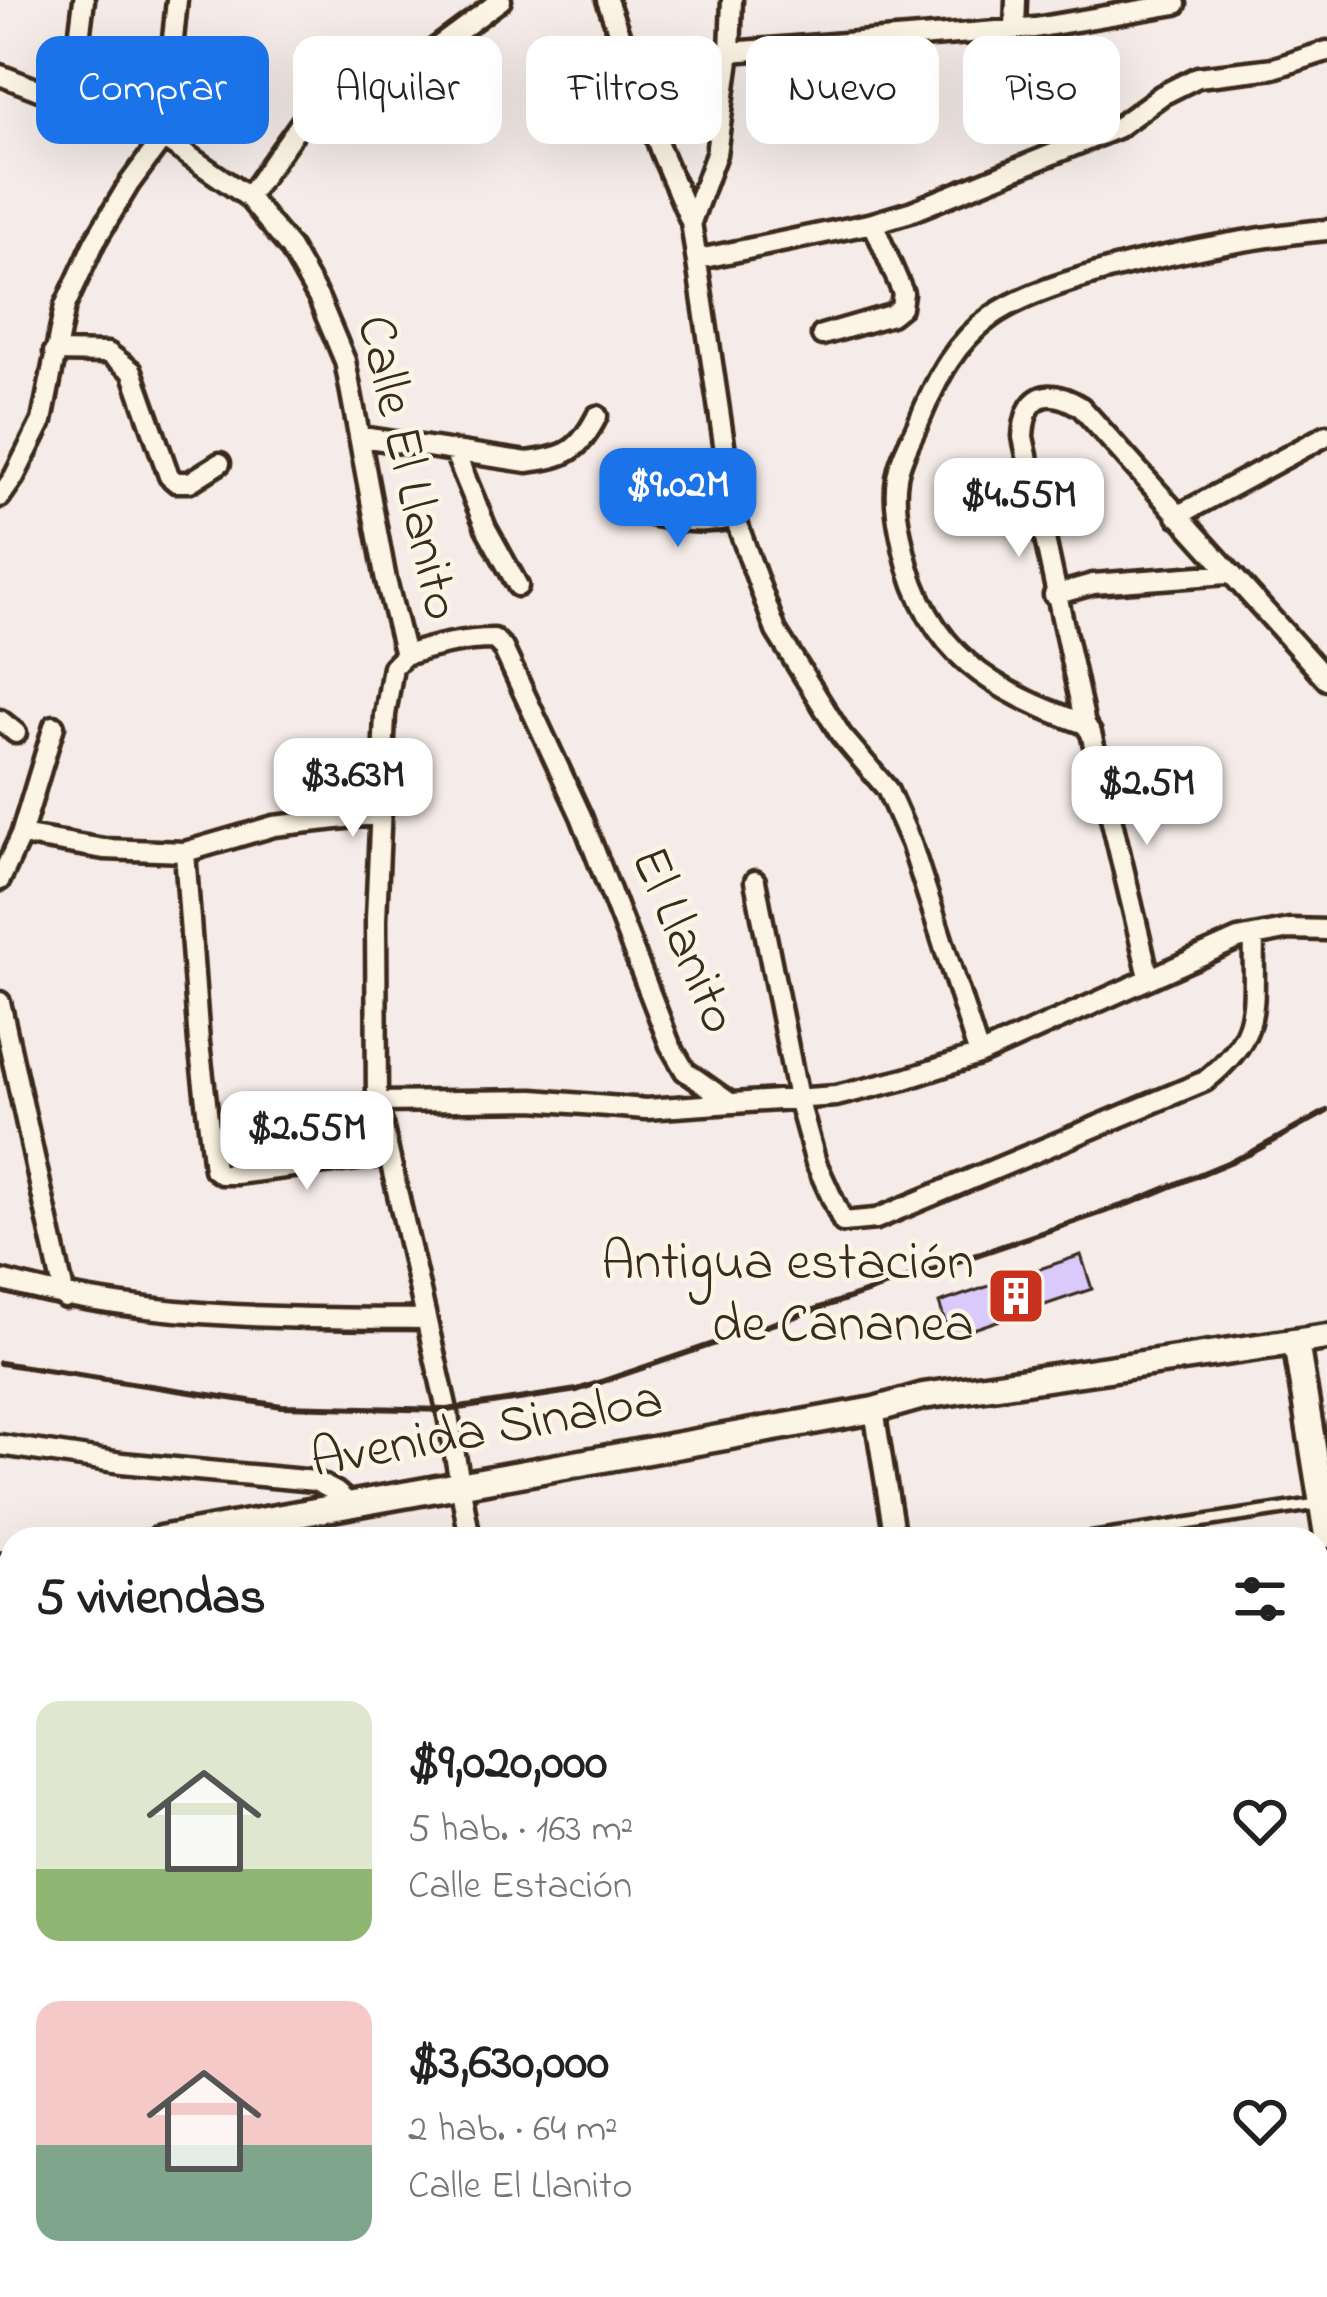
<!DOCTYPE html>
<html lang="es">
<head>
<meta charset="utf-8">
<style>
	:root { --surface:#fff; --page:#f2f2f2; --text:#222; --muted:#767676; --accent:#1a73e8 }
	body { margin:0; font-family:"Indie Flower",sans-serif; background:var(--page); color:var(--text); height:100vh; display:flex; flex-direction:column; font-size:45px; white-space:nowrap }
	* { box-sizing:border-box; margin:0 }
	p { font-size:39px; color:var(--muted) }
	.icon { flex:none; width:66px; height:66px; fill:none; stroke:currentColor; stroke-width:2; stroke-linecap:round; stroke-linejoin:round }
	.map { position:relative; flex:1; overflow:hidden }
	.side { position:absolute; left:0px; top:1527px; width:1329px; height:771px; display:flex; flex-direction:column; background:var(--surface); border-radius:36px 36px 0 0; box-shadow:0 12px 48px #0002 }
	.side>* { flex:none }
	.hud { position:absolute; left:36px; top:36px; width:1257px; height:108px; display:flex; gap:24px }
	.price { position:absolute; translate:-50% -102px; padding:0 27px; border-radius:24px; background:#fff; color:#222; font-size:39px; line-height:78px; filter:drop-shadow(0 3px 6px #0008) }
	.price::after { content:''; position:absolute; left:50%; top:72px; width:36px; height:27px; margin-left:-18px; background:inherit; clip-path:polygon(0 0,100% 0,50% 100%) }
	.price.selected { background:var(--accent); color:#fff }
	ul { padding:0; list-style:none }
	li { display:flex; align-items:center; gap:36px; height:300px; padding:0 36px }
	li span { display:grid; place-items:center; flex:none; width:336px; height:240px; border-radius:24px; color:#555 }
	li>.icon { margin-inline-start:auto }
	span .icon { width:144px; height:144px; fill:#fffc; stroke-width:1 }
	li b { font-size:51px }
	h2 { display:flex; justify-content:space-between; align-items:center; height:144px; padding:0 36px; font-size:51px }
	.chip { padding:0 42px; border-radius:24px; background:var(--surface); box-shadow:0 12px 48px #0002; font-size:42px; line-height:108px }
	.chip.selected { background:var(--accent); color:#fff }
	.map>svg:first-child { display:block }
	.building { fill:#dac9fb; stroke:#3b2a1e; stroke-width:3 }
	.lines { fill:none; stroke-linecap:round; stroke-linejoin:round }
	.service-casing { stroke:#3b2a1e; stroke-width:18 }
	.minor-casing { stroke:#3b2a1e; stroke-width:27 }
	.tertiary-casing { stroke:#3b2a1e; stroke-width:33 }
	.service { stroke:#fcf5e5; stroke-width:9 }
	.minor { stroke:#fcf5e5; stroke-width:18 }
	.tertiary { stroke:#fcf5e5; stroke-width:24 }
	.rail { stroke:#3b2a1e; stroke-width:6 }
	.labels { text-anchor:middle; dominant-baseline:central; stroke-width:9; stroke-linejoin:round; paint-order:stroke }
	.street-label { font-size:54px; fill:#3b2a1e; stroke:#fcf5e5 }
	.poi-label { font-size:54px; fill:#3b2a1e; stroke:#fcf5e5; text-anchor:end }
</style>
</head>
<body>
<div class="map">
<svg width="1327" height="2297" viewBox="0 0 1327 2297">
	<rect width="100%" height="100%" fill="#f5ece9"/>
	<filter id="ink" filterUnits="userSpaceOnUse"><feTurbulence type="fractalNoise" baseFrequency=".00833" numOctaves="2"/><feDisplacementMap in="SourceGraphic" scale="24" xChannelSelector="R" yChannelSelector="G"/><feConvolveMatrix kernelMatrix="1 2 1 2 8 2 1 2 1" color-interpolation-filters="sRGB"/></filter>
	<g filter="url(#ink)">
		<path class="building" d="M1081 1255 1092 1289 950 1337 939 1303Z"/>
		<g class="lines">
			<g class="service-casing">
				<path id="service" d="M1088 1539 1317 1504
					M1317 1845 1327 1844
					M0 2071 12 2069
					M1317 2174 1327 2172
					M609 2297 674 2286"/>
			</g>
			<g class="minor-casing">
				<path id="minor" d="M607 0 661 152 691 222 735 518 776 631 841 735 887 789 911 843 979 1055
					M1015 29 1016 0
					M730 52 1035 28 1176 4
					M0 75 163 138 248 197 290 248 319 299 345 361 386 580 405 655 393 667 385 715 376 919 377 1102 447 1410 470 1539
					M65 102 74 78 84 0
					M248 197 328 85 349 69 372 61 428 54 501 0
					M691 222 716 154 730 52 732 0
					M699 259 873 223 910 212 1117 128 1162 95 1198 77 1274 68 1327 51
					M822 335 891 315 901 307 903 293 873 223
					M54 352 108 353 132 371 169 476 176 482H190L220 463
					M362 437 527 462C567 457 579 451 597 416
					M455 453 486 528 518 586
					M0 497 14 477 42 421 65 306 95 241 129 184 163 138 177 0
					M624 508C664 519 694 526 735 518
					M1177 516 1327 435
					M1054 595 1093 584 1227 574
					M405 655C435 646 462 639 494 639L503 648 581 816 670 1045 685 1071 729 1102
					M0 720 16 733
					M1085 724 1023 437C1025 396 1045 385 1081 407L1327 680
					M21 835 104 849 185 852 274 826 381 814
					M185 852 199 1043 214 1169 221 1174H236L389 1155
					M0 880 21 835 54 726
					M755 881 798 1098 816 1163 843 1222 876 1219 1205 1081C1265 1033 1252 1007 1254 936
					M1149 977 1091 733 1085 724C992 691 927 653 904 551 899 528 893 502 897 478 900 458 912 438 920 419 937 378 955 342 992 316 1054 272 1248 236 1327 230
					M0 1002 65 1298
					M377 1102 533 1100 646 1109 836 1096 905 1079 979 1055 1238 939 1290 929 1327 930
					M0 1280C140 1319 281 1318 426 1319
					M874 1410 895 1539
					M0 1445 122 1463 315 1481 336 1492 352 1506
					M1317 2009 1327 2005
					M163 2286 165 2297
					M1022 2286 1024 2297"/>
			</g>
			<g class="tertiary-casing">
				<path id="tertiary" d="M1296 1342 1327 1535
					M160 1539 874 1410 923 1396 1327 1337
					M0 1567 12 1565
					M1317 1659 1327 1658
					M1317 1691 1327 1690
					M0 1883 12 1881
					M0 1913 12 1911
					M0 2239 12 2237
					M599 2286 601 2297"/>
			</g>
			<use href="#service" class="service"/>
			<use href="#minor" class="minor"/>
			<use href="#tertiary" class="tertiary"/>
			<path class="rail" d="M0 1363 282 1406 447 1410 577 1390 1133 1202 1249 1154 1327 1111"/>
		</g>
	</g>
	<defs>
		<g id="building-square" transform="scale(3)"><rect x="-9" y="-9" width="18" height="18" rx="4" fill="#c8321e" stroke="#fcf5e5"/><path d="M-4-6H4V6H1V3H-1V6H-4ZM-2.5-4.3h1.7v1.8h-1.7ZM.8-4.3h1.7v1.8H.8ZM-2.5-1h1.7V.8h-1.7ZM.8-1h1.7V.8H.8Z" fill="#fff"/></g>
	</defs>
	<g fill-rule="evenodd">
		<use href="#building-square" x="1016" y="1296"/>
	</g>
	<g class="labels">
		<g class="street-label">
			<text transform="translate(406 468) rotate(77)">Calle El Llanito</text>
			<text transform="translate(682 941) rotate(67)">El Llanito</text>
			<text transform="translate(487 1432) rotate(-10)">Avenida Sinaloa</text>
		</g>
		<g class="poi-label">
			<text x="974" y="1265">Antigua estación<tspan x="974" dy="62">de Cananea</tspan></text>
		</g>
	</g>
</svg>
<b class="price selected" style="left:678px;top:550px">$9.02M</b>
<b class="price" style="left:1019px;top:560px">$4.55M</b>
<b class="price" style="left:353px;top:840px">$3.63M</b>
<b class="price" style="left:1147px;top:848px">$2.5M</b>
<b class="price" style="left:307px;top:1193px">$2.55M</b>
<div class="hud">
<a class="chip selected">Comprar</a>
<a class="chip">Alquilar</a>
<a class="chip">Filtros</a>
<a class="chip">Nuevo</a>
<a class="chip">Piso</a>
</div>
<section class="side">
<h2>5 viviendas<svg class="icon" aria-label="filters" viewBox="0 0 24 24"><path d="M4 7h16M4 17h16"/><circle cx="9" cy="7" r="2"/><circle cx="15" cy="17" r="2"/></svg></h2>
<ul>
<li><span style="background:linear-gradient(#dfe7d0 70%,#8fb573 0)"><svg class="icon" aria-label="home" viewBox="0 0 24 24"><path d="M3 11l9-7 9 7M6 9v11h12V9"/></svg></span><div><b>$9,020,000</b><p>5 hab. · 163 m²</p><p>Calle Estación</p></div><svg class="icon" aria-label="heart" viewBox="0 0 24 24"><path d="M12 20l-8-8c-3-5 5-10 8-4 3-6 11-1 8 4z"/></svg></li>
<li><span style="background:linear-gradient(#f6c9c9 60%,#7fa58c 0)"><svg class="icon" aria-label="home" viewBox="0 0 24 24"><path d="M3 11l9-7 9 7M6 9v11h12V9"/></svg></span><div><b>$3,630,000</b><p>2 hab. · 64 m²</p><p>Calle El Llanito</p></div><svg class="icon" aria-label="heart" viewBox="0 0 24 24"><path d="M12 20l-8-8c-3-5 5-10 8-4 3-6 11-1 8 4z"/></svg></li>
</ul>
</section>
</div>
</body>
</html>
